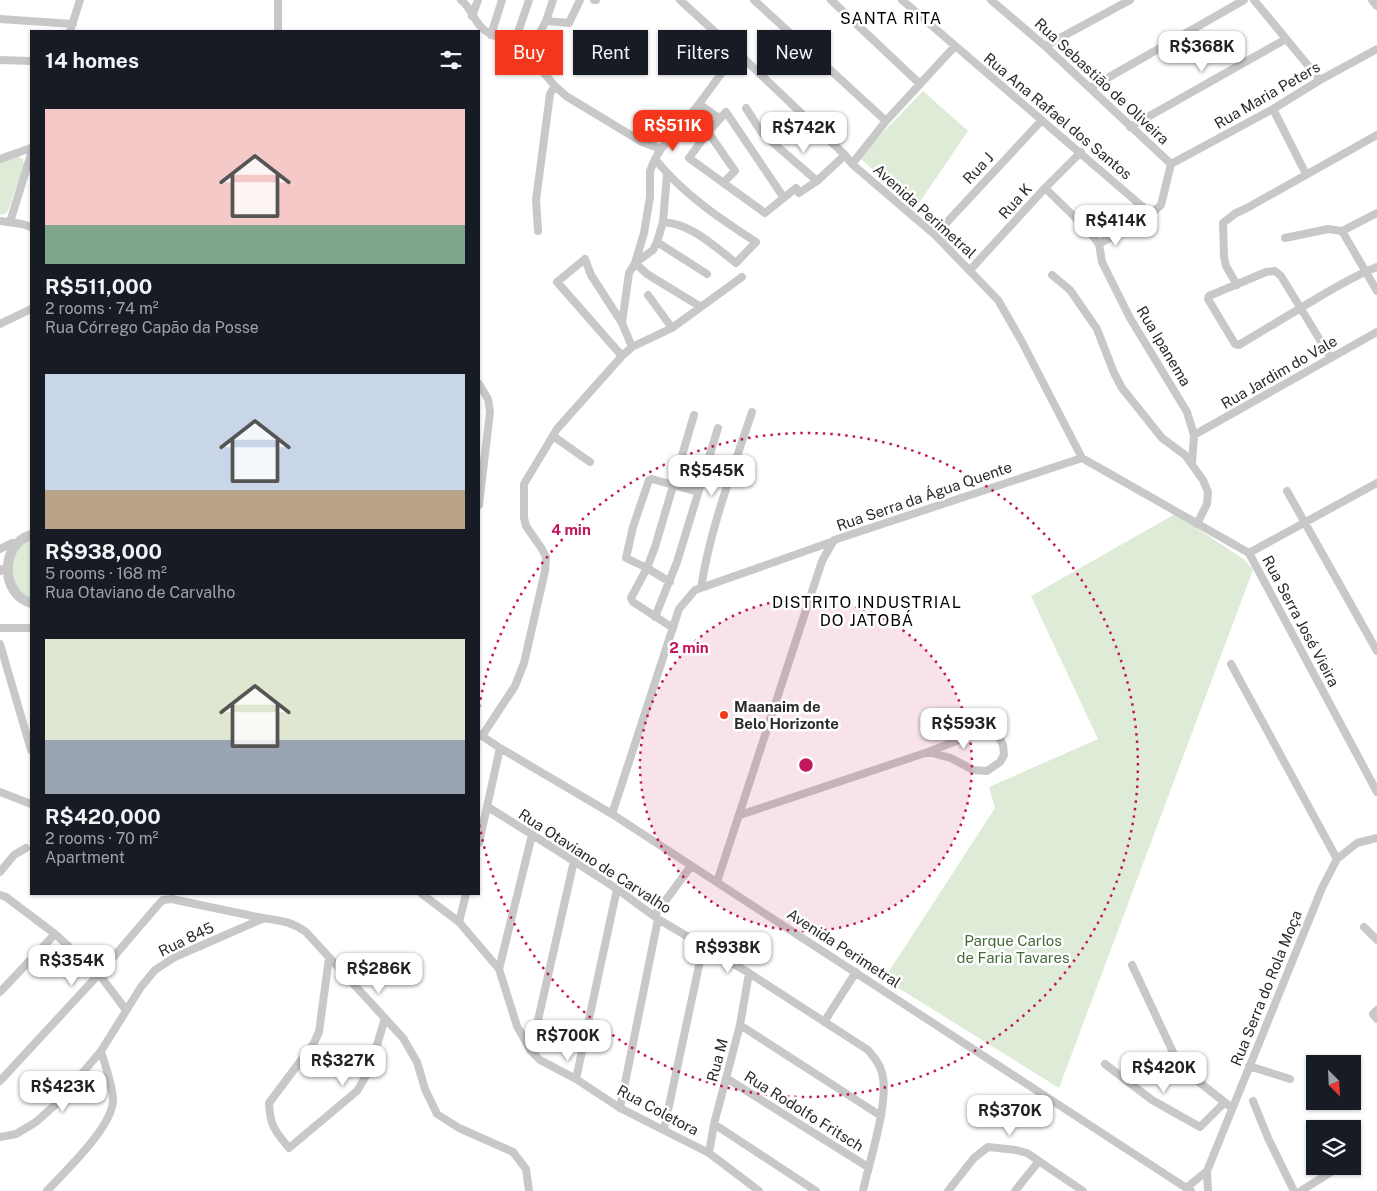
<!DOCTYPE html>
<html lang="en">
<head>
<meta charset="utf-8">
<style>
	:root { --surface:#171b24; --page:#20242c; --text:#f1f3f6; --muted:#9ea1a6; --accent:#f3361c }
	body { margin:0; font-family:"Public Sans",sans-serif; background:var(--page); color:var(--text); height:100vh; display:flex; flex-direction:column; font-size:19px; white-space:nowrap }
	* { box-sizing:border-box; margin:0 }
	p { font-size:16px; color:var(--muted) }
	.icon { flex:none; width:28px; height:28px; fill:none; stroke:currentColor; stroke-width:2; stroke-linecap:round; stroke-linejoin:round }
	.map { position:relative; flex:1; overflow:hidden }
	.details { position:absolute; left:30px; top:30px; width:450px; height:865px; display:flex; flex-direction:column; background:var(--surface); border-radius:0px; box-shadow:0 1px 4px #0004 }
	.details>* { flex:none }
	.top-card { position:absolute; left:495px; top:30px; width:475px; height:45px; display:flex; gap:10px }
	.needle { width:32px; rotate:156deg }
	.fabs { position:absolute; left:1306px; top:1055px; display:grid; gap:10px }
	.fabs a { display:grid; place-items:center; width:55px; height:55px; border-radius:0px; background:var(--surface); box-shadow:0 1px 4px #0004; font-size:25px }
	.price { position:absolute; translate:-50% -42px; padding:0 11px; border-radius:10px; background:#fff; color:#222; font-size:16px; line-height:32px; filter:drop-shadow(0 1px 2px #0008) }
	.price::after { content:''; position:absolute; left:50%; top:30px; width:15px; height:11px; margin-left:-8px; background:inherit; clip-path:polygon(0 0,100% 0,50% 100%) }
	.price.current { background:var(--accent); color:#fff }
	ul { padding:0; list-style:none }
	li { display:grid; align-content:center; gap:10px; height:265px; padding:0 15px }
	li span { display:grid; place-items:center; height:155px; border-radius:0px; color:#555 }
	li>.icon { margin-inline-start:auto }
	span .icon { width:90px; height:90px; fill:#fffc; stroke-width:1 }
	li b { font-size:21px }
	h2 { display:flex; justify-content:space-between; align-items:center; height:60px; padding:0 15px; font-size:21px }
	.chip { padding:0 18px; border-radius:0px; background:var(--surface); box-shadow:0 1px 4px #0004; font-size:18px; line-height:45px }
	.chip.current { background:var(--accent); color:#fff }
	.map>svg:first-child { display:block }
	.green { fill:#deebd7 }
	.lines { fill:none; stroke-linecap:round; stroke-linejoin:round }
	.minor { stroke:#c8c8c8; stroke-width:8 }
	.tertiary { stroke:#c8c8c8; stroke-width:10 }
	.ring { fill:none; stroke:#c2185b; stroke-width:2.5; stroke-dasharray:2.5 5 }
	.poi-dot { fill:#f3361c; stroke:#fff; stroke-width:2 }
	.labels { text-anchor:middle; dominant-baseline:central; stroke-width:5; stroke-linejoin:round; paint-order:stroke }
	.street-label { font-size:15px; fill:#2b2b2b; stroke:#fff }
	.poi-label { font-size:15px; font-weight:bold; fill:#2b2b2b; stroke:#fff; text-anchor:start }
	.park-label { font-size:15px; fill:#446a36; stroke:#fff }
	.neighbourhood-label { font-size:16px; letter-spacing:1px; fill:#000; stroke:#fff }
	.centre { fill:#c2185b; stroke:#fff; stroke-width:2.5 }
	.ring-label { font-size:15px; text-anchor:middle; font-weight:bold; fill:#c2185b; stroke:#fff; stroke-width:5; stroke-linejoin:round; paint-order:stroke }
</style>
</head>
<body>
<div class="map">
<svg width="1377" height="1191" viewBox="0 0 1377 1191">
	<rect width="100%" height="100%" fill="#fff"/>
	<path class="green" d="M923 91 968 131 915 209 859 157Z
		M18 156 23 159 24 165 8 211 5 214 0 215V162Z
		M1175 514 1245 560 1253 570 1059 1088 884 979 995 808 989 787 1098 739 1031 596Z
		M31 538V599L17 595 5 559Z"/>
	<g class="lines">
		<path class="minor" d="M461 0C471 8 473 19 482 28 491 37 503 38 514 44 531 53 542 72 555 86
			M594 0H596
			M680 0 737 52 845 155 852 164 935 235 998 300 1021 340 1082 458
			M754 0 886 121
			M831 0 920 84
			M902 0 1151 214
			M991 0 1045 46 1171 164
			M1254 0 1320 80
			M472 16 478 0
			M0 19 73 24
			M546 21 569 23 580 0
			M70 31 80 0
			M278 31V0
			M491 35 502 0
			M514 44 529 0
			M1045 46 1130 0
			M528 55 546 21 553 0
			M0 60 31 61
			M1090 88 1244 0
			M699 104 719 118
			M746 108 762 133 817 181 845 155
			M1273 109 1306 174
			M1130 127 1286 39
			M708 132 735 171 723 183
			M0 159 31 148
			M655 159C683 194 719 218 756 242L736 263C714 246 692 224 663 222
			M852 164 886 121 955 46
			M1171 164 1273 109 1320 80 1377 49
			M1045 188 1089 231 1099 244 1151 214 1161 205 1171 164
			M784 198 726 112 708 132 689 158 765 213 796 188 799 193 817 181
			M0 221 22 224 31 227
			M10 222 31 154
			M538 231 536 200 550 94 555 86 566 96 642 142 661 149
			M1342 231 1377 291
			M935 235 1042 120
			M1285 238 1328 229 1342 231 1377 213
			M657 242 707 274
			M1099 244 1102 262 1130 318 1187 412 1194 435 1192 463
			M970 270 1045 188 1081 152
			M1052 275 1070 290 1097 329 1114 373 1122 388 1162 438 1185 455 1203 480 1208 492 1207 504 1197 524
			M1237 285 1226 266 1224 257 1223 223 1236 213 1247 208 1377 135
			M648 295 672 328
			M701 307 647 274 635 263 644 233 650 197V171L655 159 661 149 699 104 737 52
			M622 323 591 275 585 259 557 282 622 356
			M0 324 31 309
			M632 347 622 323 629 273 635 263 653 250 657 242 663 222 667 174
			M1331 358 1281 276 1275 271 1266 272 1209 296 1208 299 1235 344 1239 345C1262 331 1286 317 1309 303 1331 290 1353 276 1377 267
			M479 384 488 399 490 412 479 505
			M1194 435 1377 332
			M553 436 590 462
			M1082 458 1249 553 1377 792
			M1287 491 1377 651
			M0 549 12 543
			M1249 553 1377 483
			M0 569 1 571
			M670 582 647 568 626 558 633 527 649 480 652 479 698 492
			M701 588C710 528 733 470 752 412
			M655 617 677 562 718 428
			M0 628H31
			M673 628 633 602 631 598 647 568 655 547 694 415
			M0 644 31 750
			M1231 664 1337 859
			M479 734 500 748 612 814 1191 1191
			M482 736 515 686 524 663 545 571 546 557 542 549 526 526 524 518V484L557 429 622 356 632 347 672 328 742 277
			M0 792 31 804
			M488 807 574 861 617 889 658 919 749 973 868 1050C874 1057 880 1064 882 1073 890 1100 869 1162 863 1191
			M612 814 679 609 695 590 834 541
			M740 815 928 752 977 733H992L998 736 1003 745 1004 755 1000 762 987 771 973 770 951 758 928 752
			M479 843 500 748
			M0 872 14 855 26 848
			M717 882 822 561 834 540 1082 458
			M422 894 459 922 499 969 517 1026 531 1051 540 1060 576 1079 620 1108 709 1153 759 1191
			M0 895 6 897 55 934 99 974 126 1010
			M654 916 691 866
			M459 922 466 894
			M1364 927 1377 940
			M329 958 319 1032 314 1043 269 1103C270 1126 275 1131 289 1148L357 1091 370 1069 385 1018
			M1132 965 1180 1067 1232 1108
			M499 969 532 835
			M0 992 55 934
			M1377 1010 1373 1014 1377 1019
			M824 1022 856 972
			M740 1025 881 1116
			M531 1051 574 861
			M1105 1064 1152 1100 1200 1127 1224 1103
			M1249 1066 1290 1079
			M726 1078 868 1167
			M576 1079 617 889
			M0 1081 99 974 158 905 163 900 172 899C199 905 225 910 252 916 274 921 286 918 306 932L403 1038 417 1062 425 1089 437 1114 459 1128 513 1152 526 1169 529 1191
			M1253 1101 1268 1138 1294 1191
			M620 1108 658 919
			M714 1124 816 1191
			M664 1129 703 947
			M0 1137 16 1134 36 1122 56 1104 101 1051 141 987 155 970 175 957 262 919
			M709 1153 714 1124 740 1025 749 973
			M1186 1188 1207 1171
			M47 1191C65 1171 114 1126 113 1099 112 1082 105 1066 101 1051
			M948 1191 974 1158 988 1147 1016 1150 1027 1153 1083 1191
			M1015 1191 1039 1161
			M1208 1191 1207 1171 1322 888 1337 859 1357 843 1377 838
			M1301 1191 1331 1172"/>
		<path class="tertiary" d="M1373 0 1377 5
			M31 535C0 544 0 594 31 603"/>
	</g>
	<circle cx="806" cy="765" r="166" fill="#c2185b" fill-opacity=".12"/>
	<g class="ring">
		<circle cx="806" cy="765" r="166"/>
		<path d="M479 707A332 332 0 1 1 479 823"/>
	</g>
	<circle class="poi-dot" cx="724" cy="715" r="5"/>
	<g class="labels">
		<g class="street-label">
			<text transform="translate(1102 81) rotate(43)">Rua Sebastião de Oliveira</text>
			<text transform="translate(1267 95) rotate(-30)">Rua Maria Peters</text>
			<text transform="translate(1058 116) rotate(40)">Rua Ana Rafael dos Santos</text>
			<text transform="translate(978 168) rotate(-47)">Rua J</text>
			<text transform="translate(1015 201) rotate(-48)">Rua K</text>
			<text transform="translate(925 211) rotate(42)">Avenida Perimetral</text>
			<text transform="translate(1164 346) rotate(59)">Rua Ipanema</text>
			<text transform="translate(1279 372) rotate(-30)">Rua Jardim do Vale</text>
			<text transform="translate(924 496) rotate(-19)">Rua Serra da Água Quente</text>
			<text transform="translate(1301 621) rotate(62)">Rua Serra José Vieira</text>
			<text transform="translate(595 861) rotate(33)">Rua Otaviano de Carvalho</text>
			<text transform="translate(186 939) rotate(-26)">Rua 845</text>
			<text transform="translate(844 948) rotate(33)">Avenida Perimetral</text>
			<text transform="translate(1266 988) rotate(-68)">Rua Serra do Rola Moça</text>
			<text transform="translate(717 1060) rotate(-75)">Rua M</text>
			<text transform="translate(658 1110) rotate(28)">Rua Coletora</text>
			<text transform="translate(804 1111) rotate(32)">Rua Rodolfo Fritsch</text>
		</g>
		<g class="poi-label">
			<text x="734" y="706">Maanaim de<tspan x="734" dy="17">Belo Horizonte</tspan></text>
		</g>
		<g class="park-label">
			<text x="1013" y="940">Parque Carlos<tspan x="1013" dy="17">de Faria Tavares</tspan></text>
		</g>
		<g class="neighbourhood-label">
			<text x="891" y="18">SANTA RITA</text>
			<text x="867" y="602">DISTRITO INDUSTRIAL<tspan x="867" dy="18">DO JATOBÁ</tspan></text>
		</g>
	</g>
	<circle cx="806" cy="765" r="8" class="centre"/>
	<g class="ring-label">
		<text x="571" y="535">4 min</text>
		<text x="689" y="653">2 min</text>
	</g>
</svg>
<div class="fabs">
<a><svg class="needle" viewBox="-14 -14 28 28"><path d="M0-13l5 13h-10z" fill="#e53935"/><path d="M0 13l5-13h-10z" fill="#9ea1a6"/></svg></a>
<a><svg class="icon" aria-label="layers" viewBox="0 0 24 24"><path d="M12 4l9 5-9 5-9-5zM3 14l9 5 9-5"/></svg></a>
</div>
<b class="price" style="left:1202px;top:73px">R$368K</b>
<b class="price current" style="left:673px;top:152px">R$511K</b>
<b class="price" style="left:804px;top:154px">R$742K</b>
<b class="price" style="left:1116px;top:247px">R$414K</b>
<b class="price" style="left:712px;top:497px">R$545K</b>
<b class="price" style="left:964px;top:750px">R$593K</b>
<b class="price" style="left:728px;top:974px">R$938K</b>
<b class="price" style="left:72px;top:987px">R$354K</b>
<b class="price" style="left:379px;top:995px">R$286K</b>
<b class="price" style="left:568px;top:1062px">R$700K</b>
<b class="price" style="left:343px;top:1087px">R$327K</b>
<b class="price" style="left:1164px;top:1094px">R$420K</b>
<b class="price" style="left:63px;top:1113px">R$423K</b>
<b class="price" style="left:1010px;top:1137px">R$370K</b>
<div class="top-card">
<a class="chip current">Buy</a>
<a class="chip">Rent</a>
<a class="chip">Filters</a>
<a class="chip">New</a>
</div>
<section class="details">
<h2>14 homes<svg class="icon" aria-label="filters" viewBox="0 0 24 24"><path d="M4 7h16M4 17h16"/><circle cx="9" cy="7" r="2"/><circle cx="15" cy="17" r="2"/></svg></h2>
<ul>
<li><span style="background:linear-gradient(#f6c9c9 75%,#7fa58c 0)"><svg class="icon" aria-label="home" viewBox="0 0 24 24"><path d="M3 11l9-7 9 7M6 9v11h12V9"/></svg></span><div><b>R$511,000</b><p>2 rooms · 74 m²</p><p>Rua Córrego Capão da Posse</p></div></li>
<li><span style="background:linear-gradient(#c9d6e8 75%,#b9a48a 0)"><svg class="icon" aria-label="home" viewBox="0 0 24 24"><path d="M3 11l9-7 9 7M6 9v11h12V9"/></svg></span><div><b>R$938,000</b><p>5 rooms · 168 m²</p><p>Rua Otaviano de Carvalho</p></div></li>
<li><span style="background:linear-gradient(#dfe7d0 65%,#9aa5b1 0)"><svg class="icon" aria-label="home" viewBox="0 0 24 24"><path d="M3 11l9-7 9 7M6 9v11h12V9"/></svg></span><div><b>R$420,000</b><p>2 rooms · 70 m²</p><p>Apartment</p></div></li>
</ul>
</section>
</div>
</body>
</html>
